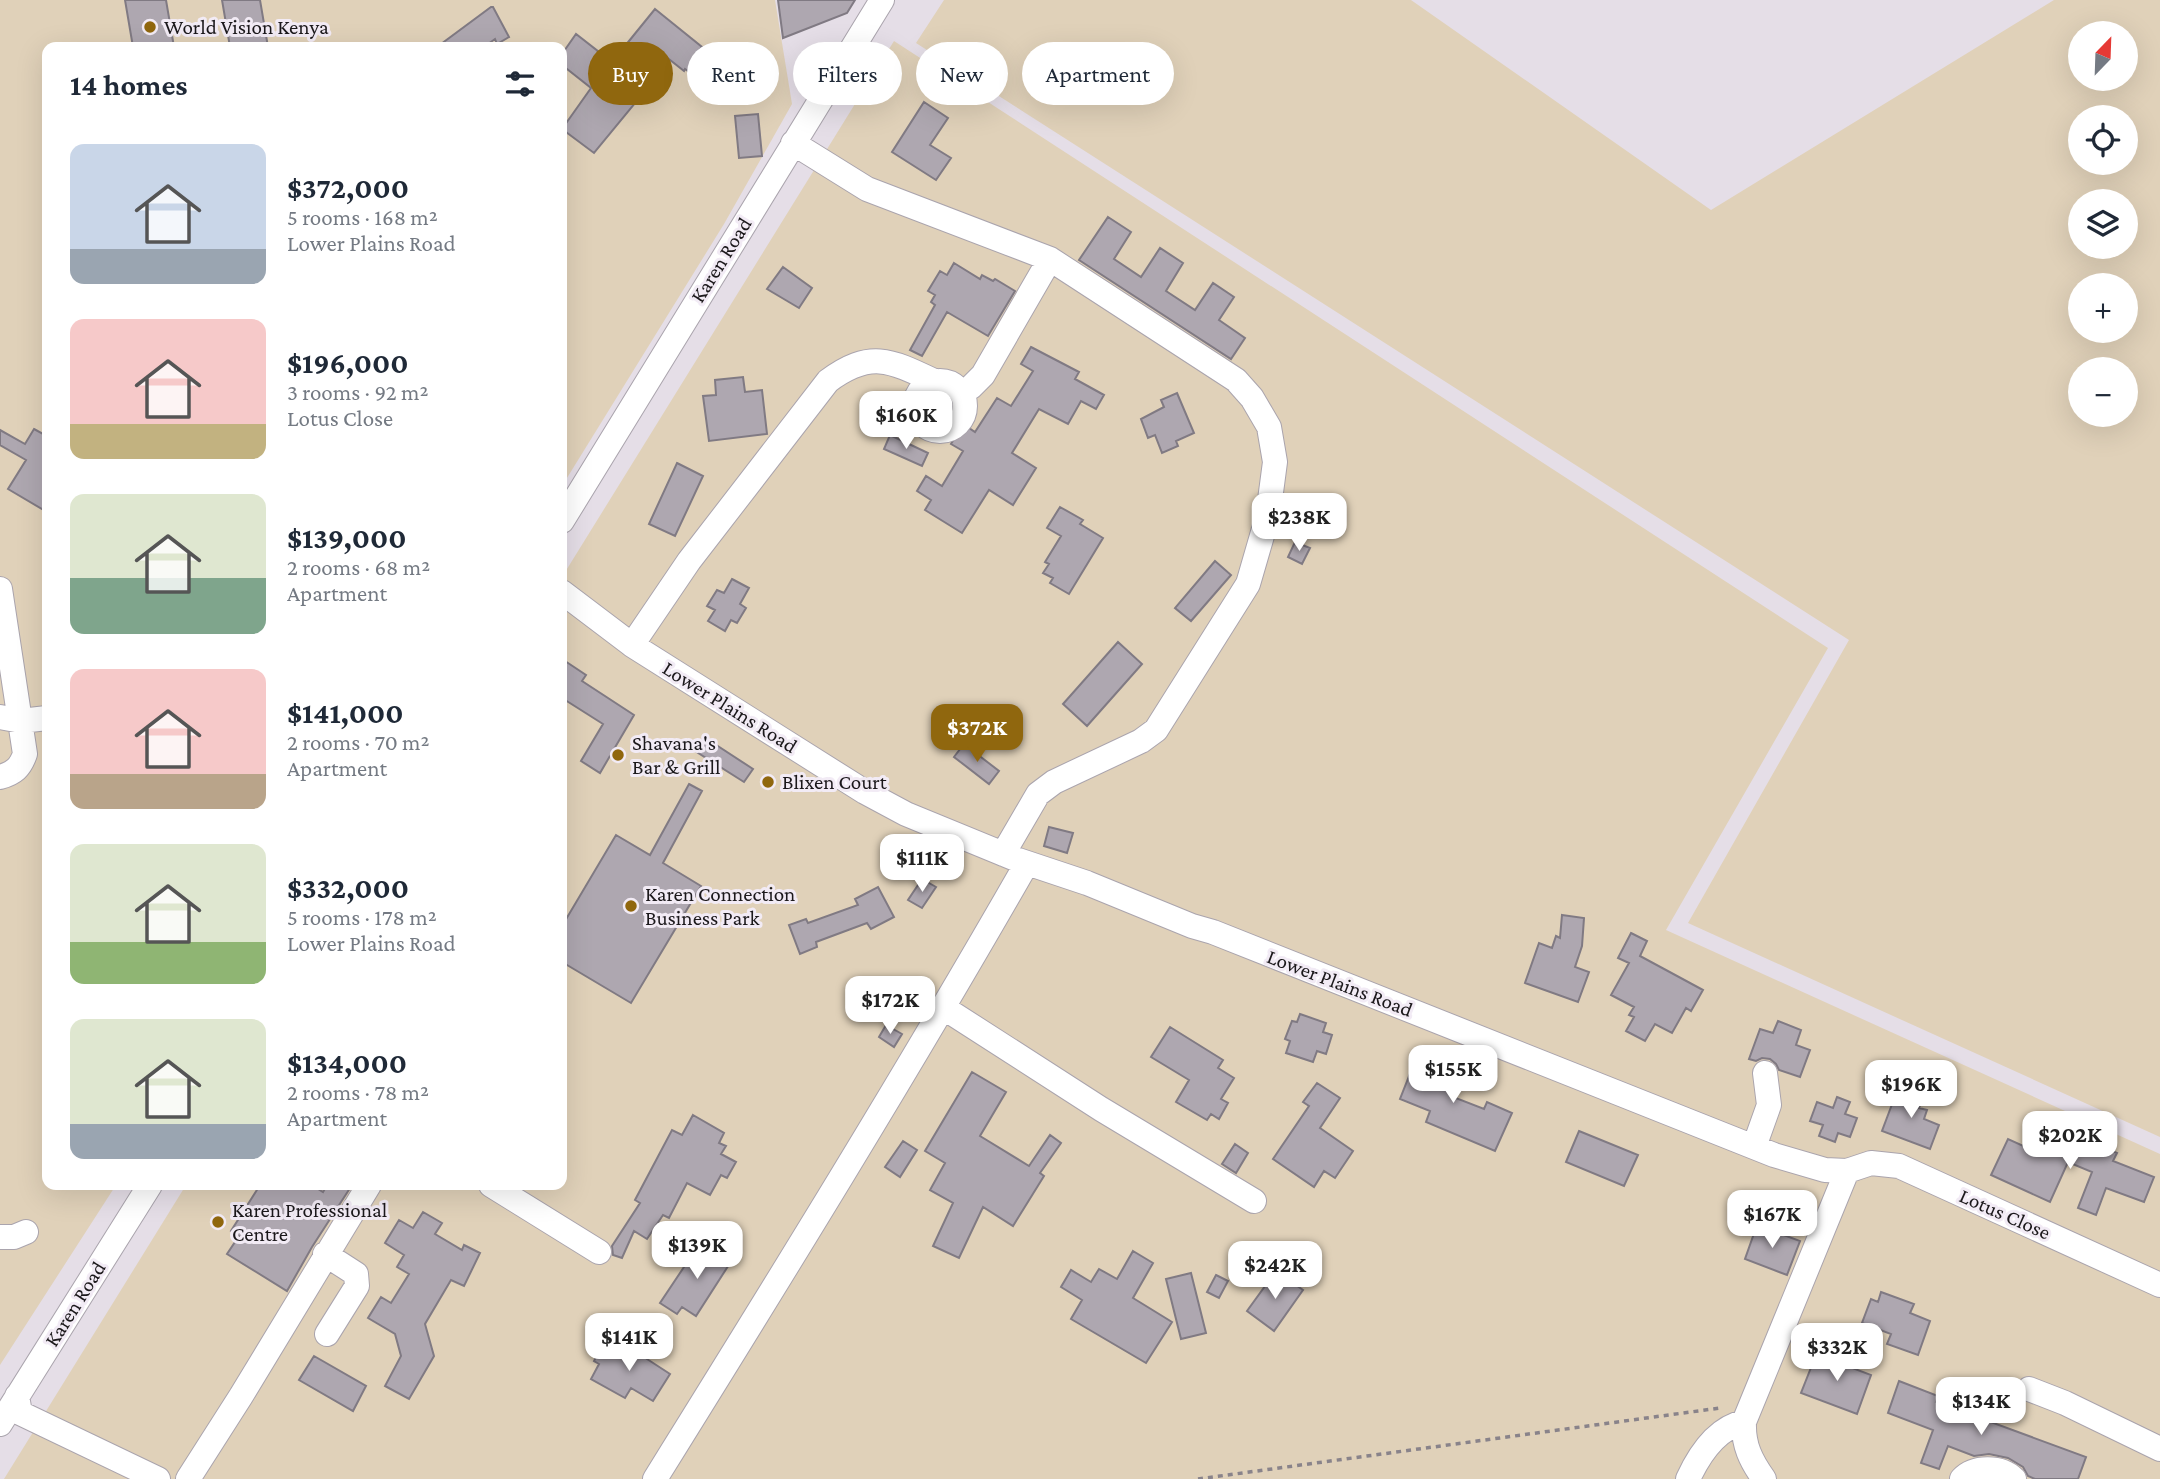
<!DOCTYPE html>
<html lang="en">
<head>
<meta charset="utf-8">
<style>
	:root { --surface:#fff; --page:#f2f2f3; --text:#1f2937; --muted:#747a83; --accent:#90670e }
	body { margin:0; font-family:"Crimson Pro",serif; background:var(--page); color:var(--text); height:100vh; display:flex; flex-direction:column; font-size:26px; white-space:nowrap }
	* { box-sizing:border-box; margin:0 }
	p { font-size:23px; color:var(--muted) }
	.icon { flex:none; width:38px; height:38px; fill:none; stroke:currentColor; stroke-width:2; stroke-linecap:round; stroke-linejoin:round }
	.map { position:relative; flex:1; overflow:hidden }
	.side { position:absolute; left:42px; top:42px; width:525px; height:1148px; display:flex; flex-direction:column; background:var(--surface); border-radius:14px; box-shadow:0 7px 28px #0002 }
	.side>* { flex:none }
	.guide { position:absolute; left:588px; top:42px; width:665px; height:63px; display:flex; gap:14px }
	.needle { width:46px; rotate:23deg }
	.fabs { position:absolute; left:2068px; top:21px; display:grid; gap:14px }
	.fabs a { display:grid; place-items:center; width:70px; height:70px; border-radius:50%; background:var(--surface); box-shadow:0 7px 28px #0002; font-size:35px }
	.price { position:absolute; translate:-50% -60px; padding:0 16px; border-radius:14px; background:#fff; color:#222; font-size:23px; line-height:46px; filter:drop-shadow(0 2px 4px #0008) }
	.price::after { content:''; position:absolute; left:50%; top:42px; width:21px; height:16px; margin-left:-10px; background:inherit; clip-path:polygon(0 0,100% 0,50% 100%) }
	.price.current { background:var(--accent); color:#fff }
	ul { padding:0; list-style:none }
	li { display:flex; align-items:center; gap:21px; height:175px; padding:0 28px }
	li span { display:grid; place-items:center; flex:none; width:196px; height:140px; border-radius:14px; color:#555 }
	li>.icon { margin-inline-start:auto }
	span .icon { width:84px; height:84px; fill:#fffc; stroke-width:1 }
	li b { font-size:30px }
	h2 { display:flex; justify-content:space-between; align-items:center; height:84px; padding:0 28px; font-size:30px }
	.pill { padding:0 24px; border-radius:32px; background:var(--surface); box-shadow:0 7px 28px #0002; font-size:24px; line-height:63px }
	.pill.current { background:var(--accent); color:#fff }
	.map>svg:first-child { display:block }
	.green { fill:#e0d1b9; fill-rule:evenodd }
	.building { fill:#aea7b0; stroke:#807a83; stroke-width:2 }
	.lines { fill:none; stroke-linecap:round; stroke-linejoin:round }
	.minor-casing { stroke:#aaa4ad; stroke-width:26 }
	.path { stroke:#89838a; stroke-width:3.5; stroke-dasharray:5 5; stroke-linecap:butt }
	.minor { stroke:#fff; stroke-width:24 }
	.poi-dot { fill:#90670e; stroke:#f2ebf5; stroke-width:2.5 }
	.labels { text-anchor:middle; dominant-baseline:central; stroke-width:6; stroke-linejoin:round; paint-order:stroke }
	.poi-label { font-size:21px; fill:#1b181b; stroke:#f2ebf5; text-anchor:start }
	.street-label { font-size:21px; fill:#1b181b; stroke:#f2ebf5 }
</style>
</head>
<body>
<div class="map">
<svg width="2160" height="1479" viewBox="0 0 2160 1479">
	<rect width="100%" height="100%" fill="#e5dee7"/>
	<path class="green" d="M0 0H775L792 104 724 224 562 486V47H47V1185H116L0 1365Z
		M944 0H1411L1711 210 2054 0H2160V1137L1688 923 1849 640 916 43ZM2081 33H2126V79H2081ZM2081 117H2126V163H2081ZM2081 201H2126V247H2081ZM2081 285H2126V331H2081ZM2081 369H2126V415H2081Z
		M894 41 1828 648 1666 930 2160 1154V1479H4L186 1185H562V577Z"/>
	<path class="building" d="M125 0H166L174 47H133Z
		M222 0H260L268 47H230Z
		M778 0H855L847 13 783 38Z
		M491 7H493L509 37 497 44 495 39 484 47H437Z
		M655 9 702 47 698 52 720 67 707 85 685 69 684 71 651 45 631 70 650 85 594 153 562 129 591 88 562 65V54L576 34 612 62Z
		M924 102 948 118 930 145 951 158 936 180 892 152Z
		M758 114 762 156 739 158 735 116Z
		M1108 217 1131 232 1114 259 1141 277 1160 248 1183 263 1166 291 1195 310 1213 283 1234 297 1219 320 1245 338 1231 359 1079 260Z
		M954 263 980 279 982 275 993 281 995 279 1015 291 988 336 947 312 922 356 910 350 935 305 931 302 935 295 928 291 940 271 947 275Z
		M783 267 812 288 799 308 767 289Z
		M1031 347 1079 372 1075 379 1104 395 1096 409 1081 401 1068 424 1039 409 1012 453 1036 468 1013 505 989 490 962 533 925 510 931 500 917 491 926 476 942 486 963 451 951 444 963 424 975 432 997 398 1011 406 1033 371 1021 364Z
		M743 377 745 392 762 390 767 434 709 441 703 396 716 395 715 380Z
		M1177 393 1194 433 1176 441 1178 446 1162 453 1155 435 1148 438 1141 419 1164 407 1161 400Z
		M34 429 47 436V512L8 489 26 460 0 445V430L25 444Z
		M890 435 928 453 922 466 884 449Z
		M677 463 703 476 675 536 649 524Z
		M1060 507 1083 520 1080 524 1103 538 1069 594 1050 583 1053 578 1043 573 1049 564 1045 562 1061 536 1047 528Z
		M1295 542 1310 548 1302 564 1288 557Z
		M1215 561 1231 575 1191 621 1175 608Z
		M732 579 749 588 740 604 746 608 737 623 731 620 725 631 708 621 715 610 707 606 717 590 724 593Z
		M1118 642 1142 664 1087 726 1063 704Z
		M562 659 586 675 582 681 634 715 600 773 581 761 603 724 562 698Z
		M704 737 753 769 744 782 695 751Z
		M964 744 999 771 989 784 954 757Z
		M689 784 702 791 663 863 701 886 631 1003 562 962V926L616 835 650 855Z
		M1049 827 1073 833 1067 853 1044 846Z
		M922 879 936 887 922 908 908 900Z
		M878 887 894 917 871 929 867 923 816 942 817 947 800 954 789 925 806 919 808 923 858 905 855 899Z
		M1562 915 1584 918 1582 946 1575 967 1589 972 1578 1002 1525 983 1539 943 1552 948 1556 936 1560 938Z
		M1631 933 1647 941 1640 956 1703 990 1691 1011 1686 1008 1672 1033 1655 1024 1645 1041 1626 1031 1634 1017 1629 1015 1634 1007 1611 995 1629 963 1618 958Z
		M1300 1014 1326 1023 1323 1032 1332 1035 1326 1054 1317 1051 1313 1062 1286 1053 1290 1041 1285 1039 1292 1021 1297 1022Z
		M1778 1021 1801 1030 1796 1045 1810 1050 1800 1077 1779 1070 1776 1064 1770 1059 1762 1058 1756 1061 1749 1059 1760 1029 1773 1033Z
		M886 1025 902 1034 894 1047 879 1037Z
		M1170 1027 1223 1060 1218 1068 1234 1078 1221 1099 1228 1103 1219 1119 1211 1114 1207 1120 1176 1102 1189 1080 1151 1057Z
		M1429 1058 1459 1070 1454 1082 1458 1084 1453 1097 1484 1109 1487 1102 1512 1113 1495 1151 1426 1122 1430 1111 1400 1099 1415 1061 1427 1065Z
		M972 1072 1006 1092 980 1136 1029 1166 1050 1135 1061 1143 1040 1173 1044 1176 1013 1226 983 1207 959 1258 933 1246 953 1203 930 1190 945 1163 925 1151Z
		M1317 1083 1340 1098 1320 1128 1353 1151 1335 1178 1324 1171 1314 1187 1273 1159 1309 1106 1303 1102Z
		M1910 1086 1925 1092 1919 1108 1927 1110 1924 1119 1939 1125 1930 1149 1882 1131 1894 1099 1904 1103Z
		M1837 1097 1850 1102 1845 1114 1857 1118 1850 1137 1838 1133 1835 1142 1819 1136 1823 1125 1810 1121 1817 1102 1833 1108Z
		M693 1115 724 1133 719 1143 726 1146 721 1154 736 1162 727 1178 721 1175 710 1195 687 1183 669 1218 663 1215 647 1239 634 1231 622 1258 613 1255 612 1246 640 1203 635 1200 672 1130 682 1135Z
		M1579 1131 1638 1155 1624 1186 1566 1162Z
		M2070 1133 2117 1153 2113 1161 2154 1177 2144 1202 2106 1188 2096 1215 2078 1208 2092 1172 2068 1162 2050 1202 1991 1175 2008 1139 2032 1150 2035 1143 2061 1155Z
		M903 1141 917 1150 900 1177 885 1167Z
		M1235 1144 1248 1153 1236 1173 1222 1164Z
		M260 1185H312L323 1192 327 1185H352L312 1247 287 1291 227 1254 239 1236 231 1231Z
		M423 1212 442 1223 435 1234 462 1250 464 1245 480 1253 464 1286 451 1280 425 1324 434 1356 409 1399 385 1386 401 1356 395 1334 368 1318 381 1297 391 1303 409 1274 397 1267 404 1255 385 1243 399 1220 413 1228Z
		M1757 1225 1800 1241 1787 1275 1745 1259Z
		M709 1245 732 1260 696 1316 682 1307 677 1314 660 1303 698 1246 705 1250Z
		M1133 1251 1153 1263 1133 1298 1172 1322 1146 1363 1071 1319 1082 1300 1061 1287 1071 1270 1091 1282 1099 1269 1117 1279Z
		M1276 1271 1303 1290 1274 1331 1247 1311Z
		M1191 1273 1206 1333 1181 1339 1166 1279Z
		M1216 1275 1228 1281 1219 1298 1207 1292Z
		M1881 1292 1914 1304 1910 1313 1930 1321 1918 1355 1887 1344 1891 1334 1862 1323 1871 1299 1878 1302Z
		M624 1344 670 1374 653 1401 631 1388 625 1398 591 1379 599 1364 594 1361 602 1345 618 1353Z
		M1831 1351 1850 1358 1847 1366 1871 1375 1857 1414 1801 1393 1816 1355 1828 1360Z
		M314 1356 366 1386 353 1411 299 1380Z
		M1899 1381 1938 1396 1936 1402 2086 1457 2078 1479H2035L2028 1476 2023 1467 2008 1458 1989 1454 1974 1456 1948 1446 1939 1469 1921 1463 1933 1430 1888 1413Z"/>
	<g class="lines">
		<g class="minor-casing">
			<path id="minor" d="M793 143 867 189 1050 259 1236 380 1252 398 1269 427 1275 462 1268 515 1248 584 1156 730 1141 741 1054 782 1038 794 1003 854
				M915 406a25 25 0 1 1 50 0a25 25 0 1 1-50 0Z
				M962 392 971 387 983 375 1050 259
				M562 521 882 0
				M0 589 25 754C20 768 14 773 0 777
				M562 592 632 645 865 792 906 814 1018 860 1087 883 1192 926 1213 932 1774 1155 1825 1170 1847 1171 1871 1163 1899 1166 2160 1285
				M632 645 689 561 828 381C870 350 890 360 934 381
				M0 717 21 721 47 718
				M944 1008 1101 1109 1254 1201
				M1754 1147 1769 1105 1765 1073
				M491 1185 599 1252
				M0 1237H14L26 1232
				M325 1254 356 1274 357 1286 327 1334
				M2029 1389 2065 1403 2160 1449
				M17 1396 20 1413 158 1479
				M0 1424 150 1185
				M188 1479 241 1396 369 1185
				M655 1479C782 1275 908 1071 1027 863
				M1688 1479C1699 1455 1717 1428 1744 1422
				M1764 1479C1751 1461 1743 1445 1744 1422L1847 1171
				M1962 1479C1974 1466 2001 1466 2014 1479"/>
		</g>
		<path class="path" d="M1198 1479 1720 1408"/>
		<use href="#minor" class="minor"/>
	</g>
	<g class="poi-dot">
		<circle cx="150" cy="27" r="7"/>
		<circle cx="618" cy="755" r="7"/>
		<circle cx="768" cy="782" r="7"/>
		<circle cx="631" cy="906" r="7"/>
		<circle cx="218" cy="1222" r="7"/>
	</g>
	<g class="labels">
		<g class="poi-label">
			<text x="164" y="27">World Vision Kenya</text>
			<text x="632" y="743">Shavana's<tspan x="632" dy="24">Bar &amp; Grill</tspan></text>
			<text x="782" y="782">Blixen Court</text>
			<text x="645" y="894">Karen Connection<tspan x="645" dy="24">Business Park</tspan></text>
			<text x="232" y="1210">Karen Professional<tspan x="232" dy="24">Centre</tspan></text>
		</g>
		<g class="street-label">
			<text transform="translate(721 260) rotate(-58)">Karen Road</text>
			<text transform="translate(730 707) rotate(32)">Lower Plains Road</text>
			<text transform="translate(1340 983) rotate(21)">Lower Plains Road</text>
			<text transform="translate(2005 1214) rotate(24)">Lotus Close</text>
			<text transform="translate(75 1304) rotate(-58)">Karen Road</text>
		</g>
	</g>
</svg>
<div class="fabs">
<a><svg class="needle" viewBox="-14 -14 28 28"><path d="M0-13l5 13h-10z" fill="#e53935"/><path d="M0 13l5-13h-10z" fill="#747a83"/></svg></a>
<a><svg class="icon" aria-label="locate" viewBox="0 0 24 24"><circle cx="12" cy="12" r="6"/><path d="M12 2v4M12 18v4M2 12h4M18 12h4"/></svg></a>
<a><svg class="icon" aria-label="layers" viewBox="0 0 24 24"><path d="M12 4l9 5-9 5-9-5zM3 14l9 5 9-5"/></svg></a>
<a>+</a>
<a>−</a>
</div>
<b class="price" style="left:906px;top:451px">$160K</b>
<b class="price" style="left:1299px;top:553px">$238K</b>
<b class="price current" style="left:977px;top:764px">$372K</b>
<b class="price" style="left:922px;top:894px">$111K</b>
<b class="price" style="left:890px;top:1036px">$172K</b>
<b class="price" style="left:1453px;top:1105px">$155K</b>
<b class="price" style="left:1911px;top:1120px">$196K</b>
<b class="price" style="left:2070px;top:1171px">$202K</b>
<b class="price" style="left:1772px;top:1250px">$167K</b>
<b class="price" style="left:697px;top:1281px">$139K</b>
<b class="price" style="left:1275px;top:1301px">$242K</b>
<b class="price" style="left:629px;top:1373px">$141K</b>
<b class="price" style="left:1837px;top:1383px">$332K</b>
<b class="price" style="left:1981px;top:1437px">$134K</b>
<div class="guide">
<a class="pill current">Buy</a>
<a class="pill">Rent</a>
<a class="pill">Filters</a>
<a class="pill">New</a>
<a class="pill">Apartment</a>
</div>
<section class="side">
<h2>14 homes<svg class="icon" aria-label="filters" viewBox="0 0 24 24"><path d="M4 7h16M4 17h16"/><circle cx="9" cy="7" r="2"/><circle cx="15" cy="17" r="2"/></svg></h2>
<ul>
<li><span style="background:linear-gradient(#c9d6e8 75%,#9aa5b1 0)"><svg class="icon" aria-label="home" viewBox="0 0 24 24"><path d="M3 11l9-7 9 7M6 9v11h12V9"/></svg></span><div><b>$372,000</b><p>5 rooms · 168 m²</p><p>Lower Plains Road</p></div></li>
<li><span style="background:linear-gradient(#f6c9c9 75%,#c2b280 0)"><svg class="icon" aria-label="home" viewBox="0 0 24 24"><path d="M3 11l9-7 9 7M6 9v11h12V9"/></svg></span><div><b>$196,000</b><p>3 rooms · 92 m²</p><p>Lotus Close</p></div></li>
<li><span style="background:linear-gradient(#dfe7d0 60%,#7fa58c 0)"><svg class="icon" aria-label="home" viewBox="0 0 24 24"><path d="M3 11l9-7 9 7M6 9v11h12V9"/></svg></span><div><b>$139,000</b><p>2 rooms · 68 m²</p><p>Apartment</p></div></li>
<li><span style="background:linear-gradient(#f6c9c9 75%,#b9a48a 0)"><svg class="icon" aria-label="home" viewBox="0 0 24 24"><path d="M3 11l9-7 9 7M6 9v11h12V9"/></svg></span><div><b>$141,000</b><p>2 rooms · 70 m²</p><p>Apartment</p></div></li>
<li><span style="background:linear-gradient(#dfe7d0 70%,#8fb573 0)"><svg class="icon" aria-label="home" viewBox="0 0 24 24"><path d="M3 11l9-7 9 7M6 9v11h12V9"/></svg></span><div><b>$332,000</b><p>5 rooms · 178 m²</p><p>Lower Plains Road</p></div></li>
<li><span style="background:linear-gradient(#dfe7d0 75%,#9aa5b1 0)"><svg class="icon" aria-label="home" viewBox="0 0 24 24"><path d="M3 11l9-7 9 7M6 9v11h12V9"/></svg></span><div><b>$134,000</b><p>2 rooms · 78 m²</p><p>Apartment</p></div></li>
</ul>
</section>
</div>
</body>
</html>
